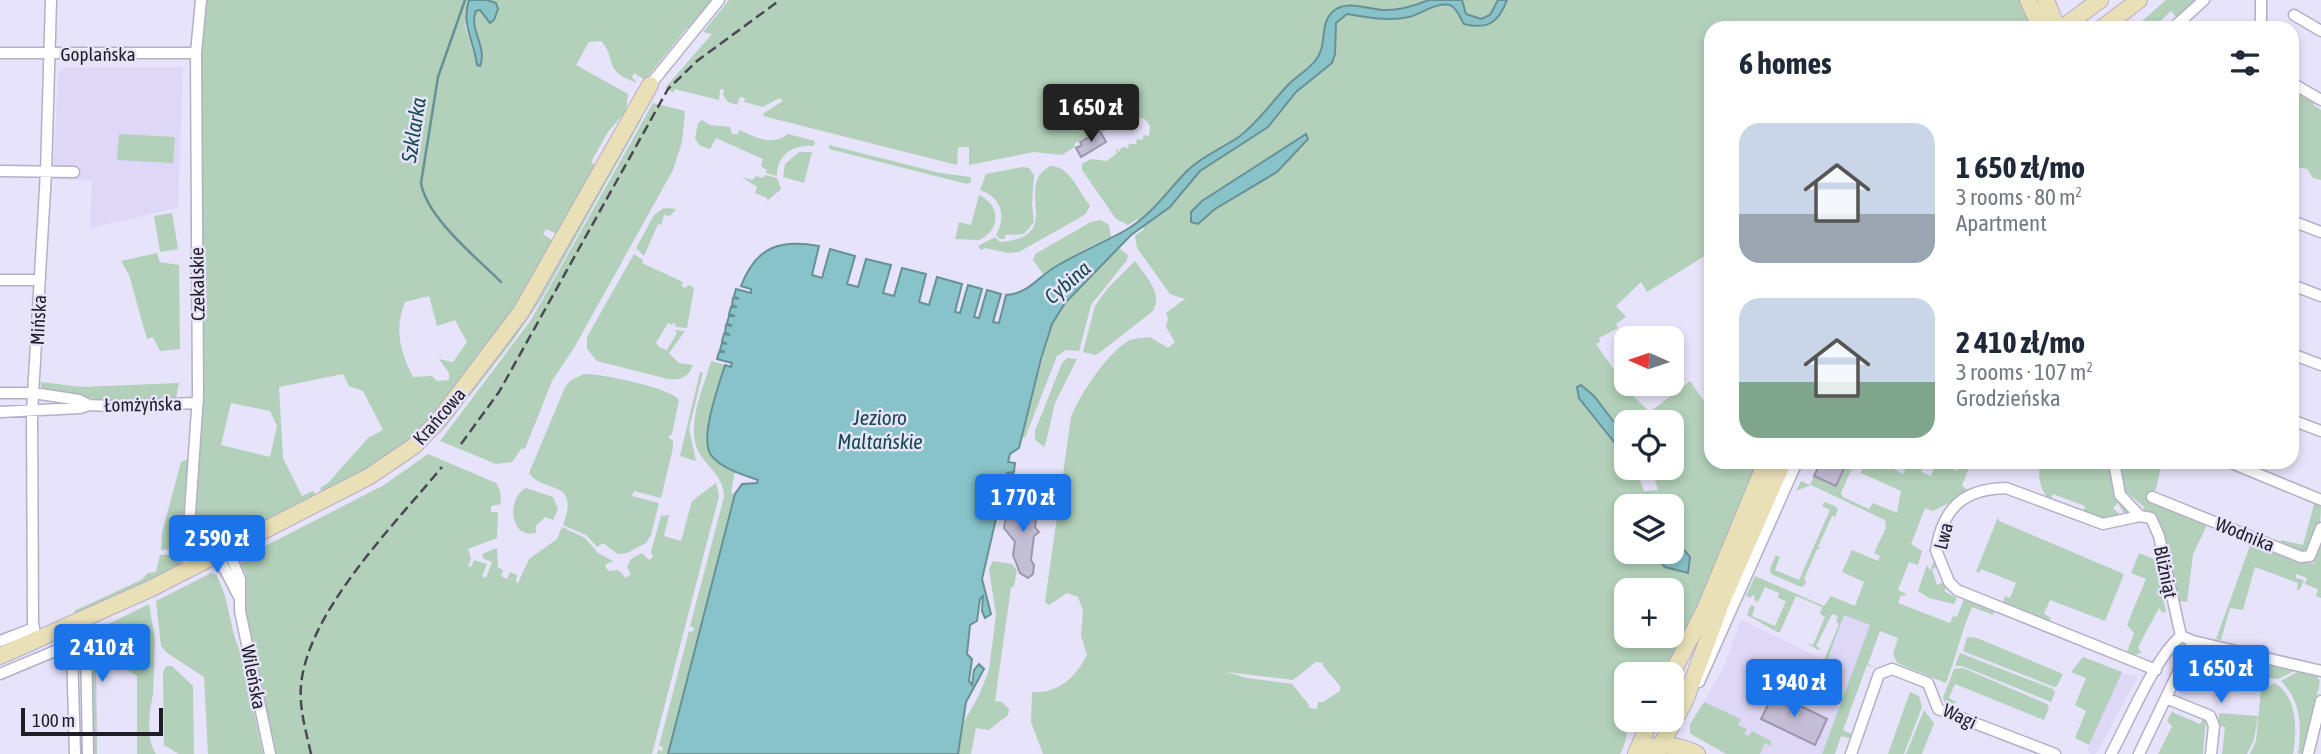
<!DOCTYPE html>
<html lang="en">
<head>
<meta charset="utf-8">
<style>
	:root { --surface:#fff; --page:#f6f6f7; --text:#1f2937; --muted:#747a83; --accent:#1a73e8 }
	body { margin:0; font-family:"Asap Condensed",sans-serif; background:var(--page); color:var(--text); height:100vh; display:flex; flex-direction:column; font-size:26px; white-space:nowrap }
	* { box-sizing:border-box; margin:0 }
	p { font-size:23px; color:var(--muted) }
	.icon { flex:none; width:38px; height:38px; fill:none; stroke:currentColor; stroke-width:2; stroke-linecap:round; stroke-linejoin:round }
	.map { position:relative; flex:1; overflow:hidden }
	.panel { position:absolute; left:1704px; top:21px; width:595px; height:448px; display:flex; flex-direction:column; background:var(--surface); border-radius:21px; box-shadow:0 4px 10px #0003 }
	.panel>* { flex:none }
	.needle { width:46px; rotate:273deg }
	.fabs { position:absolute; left:1614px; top:326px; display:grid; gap:14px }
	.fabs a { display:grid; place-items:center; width:70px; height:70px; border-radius:14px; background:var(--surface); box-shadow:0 4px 10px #0003; font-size:35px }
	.scale { position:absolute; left:21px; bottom:18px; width:142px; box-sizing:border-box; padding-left:7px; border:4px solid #1f1d25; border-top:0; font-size:19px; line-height:24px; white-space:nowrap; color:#1f1d25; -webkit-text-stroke:5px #e7e3fa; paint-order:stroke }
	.price { position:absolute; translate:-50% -60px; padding:0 16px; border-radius:7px; background:var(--accent); color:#fff; font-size:23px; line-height:46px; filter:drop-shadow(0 2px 4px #0008) }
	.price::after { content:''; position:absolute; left:50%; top:42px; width:21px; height:16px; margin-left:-10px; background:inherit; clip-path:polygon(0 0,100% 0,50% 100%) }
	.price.current { background:#222; color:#fff }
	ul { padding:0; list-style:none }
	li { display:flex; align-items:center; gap:21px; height:175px; padding:0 35px }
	li span { display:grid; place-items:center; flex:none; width:196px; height:140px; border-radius:21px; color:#555 }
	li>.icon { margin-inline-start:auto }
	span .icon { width:84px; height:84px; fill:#fffc; stroke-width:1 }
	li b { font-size:30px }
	h2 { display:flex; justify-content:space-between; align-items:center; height:84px; padding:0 35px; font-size:30px }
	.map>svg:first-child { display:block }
	.built { fill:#ded8f6 }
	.green { fill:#b2d0ba; fill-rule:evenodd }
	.water { fill:#87c3c8; stroke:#689197; stroke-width:2 }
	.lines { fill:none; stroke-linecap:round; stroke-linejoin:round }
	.stream { stroke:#689197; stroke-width:2.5 }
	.building { fill:#c3bed5; stroke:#9c97ad; stroke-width:2 }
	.street-casing { stroke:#b4afc6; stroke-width:13 }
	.secondary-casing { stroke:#b4afc6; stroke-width:18 }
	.street { stroke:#fff; stroke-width:10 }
	.secondary { stroke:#eae0b8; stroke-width:16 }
	.rail { stroke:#4a4853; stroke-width:2.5; stroke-dasharray:10 5; stroke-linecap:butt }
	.labels { text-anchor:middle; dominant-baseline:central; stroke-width:5; stroke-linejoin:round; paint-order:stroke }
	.street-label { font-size:19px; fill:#1f1d25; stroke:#e7e3fa }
	.water-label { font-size:21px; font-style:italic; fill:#144a4f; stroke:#e7e3fa }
</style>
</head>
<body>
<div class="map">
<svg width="2321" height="754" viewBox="0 0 2321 754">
	<rect width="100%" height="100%" fill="#e7e3fa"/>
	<path class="built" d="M65 67H183L178 208 90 228 92 181 53 179 58 75Z
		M1844 614 1870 625 1824 754H1748L1728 734 1737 718 1704 702 1724 666 1741 620 1827 661Z
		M2117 672 2138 676 2096 754H2090L2088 749Z"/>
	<path class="green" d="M206 0H469L465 26 477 65 483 60C481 45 471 23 476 11L480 10 483 15H497L496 3 487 0H714L694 25 686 29 645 80 634 73 632 77 637 83C601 70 618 60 601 41L589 42 576 65 628 94 626 111 608 132 591 162 595 165 557 234 546 229 543 234 553 241 539 275 438 415 399 454 322 493 320 488 328 483 368 438 383 430 363 391 349 386 343 374 279 387 283 458 302 496 313 491 316 496 256 529 254 525 203 552 193 542 203 400 201 56ZM429 296 437 326 455 320 467 342 453 362 439 359 449 373V380L437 381 432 376 413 377C400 352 394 328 405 302ZM231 403 270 411 277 426 270 457 221 445Z
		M729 0H2022L2031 21 2027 24 2028 28H1712L1711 263 1706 255 1647 292 1641 282 1616 306 1626 317 1616 324 1618 328 1599 338 1600 342 1596 344 1630 393 1650 412 1690 381 1709 408 1711 404 1712 462H1761L1668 674H1626C1626 697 1632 736 1620 754H1043L1031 722 1032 692C1058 694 1076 677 1087 655L1081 636 1083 611 1078 597 1067 593 1049 605 1045 602 1071 417C1079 396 1111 346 1133 339 1138 338 1145 338 1150 337L1168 348 1175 342 1166 327 1168 319 1166 313 1185 299 1170 294 1137 248 1135 236 1144 229 1137 219 1128 225 1116 219 1082 170V164L1091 159 1107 161 1117 153 1116 147 1119 152 1122 147 1128 148 1129 144H1136L1137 139 1142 140 1144 135 1149 136 1150 126 1145 119 1136 117 1113 130 1111 127 1103 132 1101 128 1074 144 1075 147 1062 155 1034 152 969 165V147H958L957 165 763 116 764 113 783 101 779 98 763 107 744 102 745 98 740 97 737 105 728 102 723 95 724 90 720 89 719 100 674 89V93L665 88 712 34 703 32ZM1579 398 1626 438V422H1671V467H1647L1652 471 1658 490 1644 491 1635 467H1626C1626 443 1594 416 1579 398ZM1626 506H1671V523L1674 525 1671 534 1680 546 1683 573 1665 567 1649 551H1626ZM1626 590H1671V635H1626ZM1316 662 1323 663V666L1340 686V691L1323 702H1318L1317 709 1309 708V705L1292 684 1247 678 1226 672 1293 680Z
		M2166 0H2199L2178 19 2171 11 2153 28H2134Z
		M2301 94 2315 101 2313 105 2321 110V180L2313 178 2307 169 2293 166 2292 108Z
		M653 103 685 111 682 142 673 170 574 348 552 381 525 449 522 448 512 462 496 464 440 441 531 320Z
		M640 117 641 120 542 298 514 339 436 439 540 297Z
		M702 120 710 125 730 127 732 134H738L739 130C756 137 771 147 788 134L815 141 814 146C793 144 777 155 777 176L766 173 767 170 761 166 763 159 716 138 710 149 699 145 695 138 698 123Z
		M119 134 175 137 173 163 117 160Z
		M829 145 940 173 971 177V182L967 184 829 149Z
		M799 152H812L804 183 783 177 785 164Z
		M1050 166C1071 166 1078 192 1090 205L1086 214 1019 252 1008 253 985 248 981 250 978 246 995 237 1000 242C1067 237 1012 187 1050 166Z
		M1022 167 1029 168 1034 175 1032 205 1034 222 1024 234 1005 235V239H1000L996 235C1007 216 1001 197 980 190L986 174Z
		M765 175 777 178 781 189 767 201V198L755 193 757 187 742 177 752 180 756 176 763 178Z
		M979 195C1001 205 1001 230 979 240L955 239 959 222 971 225Z
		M664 208 676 209 670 216 664 215 661 225 658 224 644 256 636 248 654 215Z
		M172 213 178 249 160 252 154 216Z
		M1101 220 1109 225 1111 237 1083 250 1043 274 1033 260 1035 254 1091 222Z
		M1119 248 1128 255 1127 260 1091 305 1079 351 1066 350 1057 356 1025 438 1021 437 1052 324 1065 303Z
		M157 253 160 262 179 265 180 349 160 351 153 337 147 339 129 275 121 261Z
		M634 254 643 260 642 263 683 282 681 286 686 288 688 285 694 288 687 328 676 327 674 322 672 325 668 323 656 343 659 347 667 350 677 333 675 330 685 331 669 353 679 363 693 365C689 377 680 381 668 379L597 361 587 349V337Z
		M1135 261C1146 277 1163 292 1153 311L1099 353 1095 355 1083 352 1095 306 1107 289Z
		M1067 358 1077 359 1055 403 1046 442 1044 447 1035 440V431L1062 363Z
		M711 361 725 365 719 387V463L735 470 731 493 735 494 668 754H657L658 750 662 751 663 747 659 746 689 631 693 632 694 628 690 626 724 497C724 477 709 469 700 454 684 429 704 387 711 361Z
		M700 372H703L689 429 696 461 680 456Z
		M584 374C599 373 672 388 679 400L672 434 668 437 673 441V448L661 498 634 491 632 496 659 503 651 535 646 543 627 553 618 554 603 543 597 547 586 535 563 525C581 478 543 494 529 473L565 387 571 380Z
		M41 382 81 387 179 383 176 398 104 400 48 392 41 388Z
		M428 454 496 483 500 491 501 504 491 506V512H498L497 538 468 549 471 558 468 566 471 567 474 560 487 564 482 576 486 578 492 562 484 559 482 554 497 548 498 567 503 570 501 576 507 579 510 572 517 575 516 582 518 583 529 559 557 539 562 527 585 538 598 553 613 561 605 565 608 571 618 570 626 578 631 574 627 567 631 559 642 553 649 560 653 557 651 552 661 516 669 515 664 536 681 541 692 501 716 483 719 496 652 754H275L246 615V575L241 562 242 558 384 485Z
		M189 458 182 548 161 550 162 533 181 462Z
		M1856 462 1879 469 1888 466 1903 474 1906 468 1896 465 1897 462H1924L1921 472 1931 476 1935 466 1942 469 1945 462H1957L1952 468 1957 471 1960 466 1959 462H1971L1962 486 1971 492 1933 511 1925 508 1911 544 1922 551 1918 565 1909 562 1898 590 1906 594 1905 596 1901 595 1898 603 1950 623 1953 616 1957 617 1964 599 1994 612 1993 615 1972 607C1961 632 1956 658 1946 683L1897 663 1893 654 1898 638 1880 631 1868 664 1877 668 1867 665 1843 730 1854 735 1852 739 1841 736 1835 754H1822L1870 625 1844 615 1827 661 1824 660 1839 624 1836 622 1838 616 1832 614 1816 646 1821 649 1818 650 1807 643 1813 645 1825 617 1820 614 1822 607 1796 596 1780 632H1777L1747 615 1751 605 1755 607 1752 616 1775 626 1786 601 1778 598 1779 593 1765 587 1758 602 1754 600 1755 596 1752 595 1751 598 1746 596 1755 576 1824 606 1831 596 1855 606 1864 582 1842 572 1852 550 1878 561 1880 556 1874 553 1886 528 1885 520 1811 485 1796 491 1801 481 1810 485 1814 476 1836 486 1846 464 1854 471 1851 470 1841 493 1843 497 1869 509 1873 503 1897 513 1901 491 1861 473 1862 465Z
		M2042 462H2109L2113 493 2130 513 2125 515 2118 503 2113 508 2121 516 2104 520 2083 513 2085 506 2053 494 2050 500C2040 492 2036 471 2042 462Z
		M2121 462H2162L2156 489 2147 499 2182 513 2188 519 2190 517 2313 564 2321 539V598L2316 596 2318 589 2305 584 2307 578 2296 574V578L2304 580 2300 589 2297 591 2298 583 2255 567 2243 610 2230 608 2221 640 2216 639 2251 543 2207 525 2193 554 2187 602 2178 601 2158 520 2143 510 2144 507 2124 490Z
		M526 488 553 497 558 509 553 520 545 517 536 526V533C510 540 506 498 526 488Z
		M2315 501 2321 503C2321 519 2320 547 2301 553L2290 549 2291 546 2283 543 2280 545 2281 540 2303 545Z
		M1824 502 1835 506 1838 510 1835 517 1832 516 1818 547 1821 549H1817L1804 579 1806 581 1805 585 1801 587 1771 574 1770 568 1776 555 1780 557 1775 570 1799 580 1830 510 1822 506Z
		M1998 517 1999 521 2124 574 2105 621 2050 600 2044 614 2051 618 2049 622 2003 603 2005 596 2010 598 2016 583 1981 569 1979 573 1976 572Z
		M2139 553 2154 559 2166 611 2163 613 2159 608 2138 647 2141 653 2133 655 2127 652 2134 633 2127 625 2146 579 2131 573Z
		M182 554 181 562 172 572 76 615 74 611 141 580 148 573 156 572 160 555Z
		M993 561 1012 564 1017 570 1014 587H1011L995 701 1002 702 1009 709 1008 715 989 730 976 728 971 754H958L964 722 980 693 989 670 996 615 989 569Z
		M1934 561 1937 567 1932 569 1937 585 1944 582 1946 588 1944 591 1957 598 1954 604 1929 598 1918 591 1927 565 1930 571Z
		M211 573 216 575C231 600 228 629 242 654L263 754H208L204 677 167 653 161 646 156 601Z
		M149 604 155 641 153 695C149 710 146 741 156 754H137V676L96 650 97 754H93L91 639 98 629Z
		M1967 637 1977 638 2063 674 2057 686 2054 687 1963 651Z
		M1960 653 2053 689 2055 693 2051 702 1962 666H1955Z
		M2083 657 2122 672 2089 745 2075 738 2086 711 2075 705 2086 678 2071 672Z
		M2240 657 2296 670 2278 679 2242 674 2236 667V660Z
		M166 666H172L193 686 194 754H179L164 745 163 672Z
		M1963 668 2047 704 2049 708 2044 720 1955 684 1949 698 1956 702 1952 708 1946 706 1943 698 1954 669Z
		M2299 671 2316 674 2320 682 2303 754 2298 753C2302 727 2301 700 2281 681Z
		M2275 683C2298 698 2297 730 2293 754H2250L2256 741 2261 690Z
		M1910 692 1919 696 1922 707 1904 754H1888Z
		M1704 702 1741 719 1738 725 1747 729 1744 734 1749 736 1752 731 1771 741V746L1765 743 1760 754H1726L1694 736 1690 733V724Z
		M2174 707 2172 712 2200 724 2204 718 2206 719 2203 754H2158L2172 726 2167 721Z
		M1924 710 1934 723 1922 754H1906Z
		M2219 713 2258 716 2254 740 2247 754H2222L2225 727 2218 726Z"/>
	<path class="water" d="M469 0H487L496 3 498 9 494 20 490 23 480 10 476 11C468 29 488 47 480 66L477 65C474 41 461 25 469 0Z
		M1429 0H1462L1466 14 1481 19 1490 15 1498 0H1507C1499 22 1488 30 1464 24 1460 18 1457 9 1452 6 1439 0 1421 14 1409 17 1389 22 1367 17 1347 14L1336 23 1335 54 1332 63 1296 92 1268 127 1200 171 1170 207 1131 235 1065 303 1052 324 1041 359 1019 448 1010 454 1008 462 1015 463 1014 472 1006 473 1013 474 1011 483 1004 482 1011 486 1009 494 1002 493 982 579 991 614 985 618 982 611 983 596 980 599 977 621 970 625 967 654 972 659 969 681 972 685 974 670 979 664 984 669 966 702 958 754H668L735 494 742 484 757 483 758 480C744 475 720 468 711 455 699 438 719 385 725 365L731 367 732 363 717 359 719 352H725L720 350 722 343 727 344 722 341 724 334 730 335 725 332 726 325 732 326 727 323 729 316H735L729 314 731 307H737L732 305 733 298 739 299 734 296 736 289 751 293V289L741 286C756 247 779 239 819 246L812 275 822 278 830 249 855 256 847 284 858 287 866 259 891 265 883 293 894 296 902 268 926 274 919 302 929 305 937 277 962 284 955 312 960 313 968 285 982 289 974 317 979 318 987 290 1001 294 993 322 999 323 1006 295C1028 294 1038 277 1055 267 1078 253 1103 243 1126 230 1152 215 1167 191 1187 171 1203 155 1222 149 1240 136 1259 121 1271 103 1287 86 1295 77 1307 71 1315 61 1329 46 1317 22 1336 9 1350 1 1367 9 1383 10 1399 11 1414 6 1429 0Z
		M1306 134 1308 139 1277 172 1215 209 1198 224 1191 222V212L1202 201Z
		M1581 385 1594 396 1626 438V457L1579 398 1577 387Z
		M1671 523 1674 525 1671 534 1690 557 1688 573 1665 567 1649 551H1671Z"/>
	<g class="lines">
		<path class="stream" d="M465 0 438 77 421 183C427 218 476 257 501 282"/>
	</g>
	<path class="building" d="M1100 131 1106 142 1081 157 1076 148 1082 145 1080 142Z
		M1821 462 1846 464 1836 486 1814 476Z
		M1025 500 1034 501V505L1038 506 1041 515 1036 519 1035 527 1039 532 1034 536 1031 560 1034 565 1033 574 1028 578 1020 573 1013 555 1015 542 1004 528 1006 515Z
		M1774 693 1827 719 1815 745 1761 719Z"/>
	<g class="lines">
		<g class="street-casing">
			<path id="street" d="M2261 0V28
				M2294 15 2321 31
				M2173 28 2204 0
				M0 53H196
				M2292 83 2321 100
				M650 85 719 0
				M0 171 74 172
				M2292 221 2321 232
				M0 280H40
				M2292 285 2321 296
				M2292 354 2321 365
				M0 393H34L79 400 89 405 110 406 198 403
				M0 412 80 408 89 405
				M2292 420 2321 431
				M2114 462 2120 495 2140 516
				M2229 462 2321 500
				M2152 497 2301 557 2310 556 2321 528
				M228 549 240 579V611L270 754
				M217 554 238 595
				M190 568 187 557 198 395 196 53 201 0
				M82 621 86 639 88 754
				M2181 636 2193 641 2321 671
				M36 640 33 622 32 412 46 172 51 0
				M0 641 34 628
				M2156 670 1957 590 1949 582 1936 550C1943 508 1963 489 2006 488L2103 524 2140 516 2151 518 2159 536 2181 636
				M0 674 67 646 72 649 75 754
				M1699 682 1797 462
				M2166 698 2210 716 2214 726 2211 754
				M1851 754 1879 674 1892 669 1928 683 1938 709 2055 754
				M2111 754C2129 721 2154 659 2181 636
				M2139 754 2193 641
				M2308 754 2321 701"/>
		</g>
		<g class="secondary-casing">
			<path id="secondary" d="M2028 0 2041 28
				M2046 0 2057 28
				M2062 28 2100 0
				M2102 28 2139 0
				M0 656 152 588 370 476 414 446 438 421 521 312 650 85
				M1671 676 1705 609 1766 462
				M1637 751C1657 743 1678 744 1697 754
				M1636 754 1651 719
				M1656 754 1685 701 1722 601 1783 462"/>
		</g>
		<use href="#street" class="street"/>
		<use href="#secondary" class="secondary"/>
		<path class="rail" d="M461 444 499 392 668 89 697 61 780 0
			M311 754C306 731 299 709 301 685 308 611 395 524 442 467"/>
	</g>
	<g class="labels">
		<g class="street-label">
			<text x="98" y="54">Goplańska</text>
			<text transform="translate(197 284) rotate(-91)">Czekalskie</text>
			<text transform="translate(38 320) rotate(-87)">Mińska</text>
			<text transform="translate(143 404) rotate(-1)">Łomżyńska</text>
			<text transform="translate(439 416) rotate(-49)">Krańcowa</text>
			<text transform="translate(2245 534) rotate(22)">Wodnika</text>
			<text transform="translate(1943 536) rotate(-76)">Lwa</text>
			<text transform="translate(2166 572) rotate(78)">Bliźniąt</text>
			<text transform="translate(254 677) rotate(79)">Wileńska</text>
			<text transform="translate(1960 716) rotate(25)">Wagi</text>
		</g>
		<g class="water-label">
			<text transform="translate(413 130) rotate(-81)">Szklarka</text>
			<text transform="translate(1067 282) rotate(-41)">Cybina</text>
			<text x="880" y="417">Jezioro<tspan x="880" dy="24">Maltańskie</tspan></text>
		</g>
	</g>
</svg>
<div class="fabs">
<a><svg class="needle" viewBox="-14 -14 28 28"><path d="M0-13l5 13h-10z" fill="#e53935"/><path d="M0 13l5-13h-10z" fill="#747a83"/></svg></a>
<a><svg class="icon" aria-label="locate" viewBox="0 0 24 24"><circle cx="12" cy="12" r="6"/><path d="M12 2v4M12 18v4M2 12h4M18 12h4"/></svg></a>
<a><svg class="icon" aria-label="layers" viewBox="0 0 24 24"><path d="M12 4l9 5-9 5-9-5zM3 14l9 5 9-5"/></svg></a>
<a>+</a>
<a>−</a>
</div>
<div class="scale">100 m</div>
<b class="price current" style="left:1091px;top:144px">1 650 zł</b>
<b class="price" style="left:1023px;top:534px">1 770 zł</b>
<b class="price" style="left:217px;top:575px">2 590 zł</b>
<b class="price" style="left:102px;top:684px">2 410 zł</b>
<b class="price" style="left:2221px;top:705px">1 650 zł</b>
<b class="price" style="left:1794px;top:719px">1 940 zł</b>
<section class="panel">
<h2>6 homes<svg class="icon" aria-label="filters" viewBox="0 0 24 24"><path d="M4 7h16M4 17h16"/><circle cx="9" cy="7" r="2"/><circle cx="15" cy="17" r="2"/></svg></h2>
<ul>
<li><span style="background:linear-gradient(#c9d6e8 65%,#9aa5b1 0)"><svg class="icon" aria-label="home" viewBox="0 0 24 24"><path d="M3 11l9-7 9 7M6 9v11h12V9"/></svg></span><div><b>1 650 zł/mo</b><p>3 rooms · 80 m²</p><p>Apartment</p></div></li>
<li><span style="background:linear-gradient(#c9d6e8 60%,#7fa58c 0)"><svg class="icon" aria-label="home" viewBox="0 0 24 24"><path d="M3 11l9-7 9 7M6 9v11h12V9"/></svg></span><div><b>2 410 zł/mo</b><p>3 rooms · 107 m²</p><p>Grodzieńska</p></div></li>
</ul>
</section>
</div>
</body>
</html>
